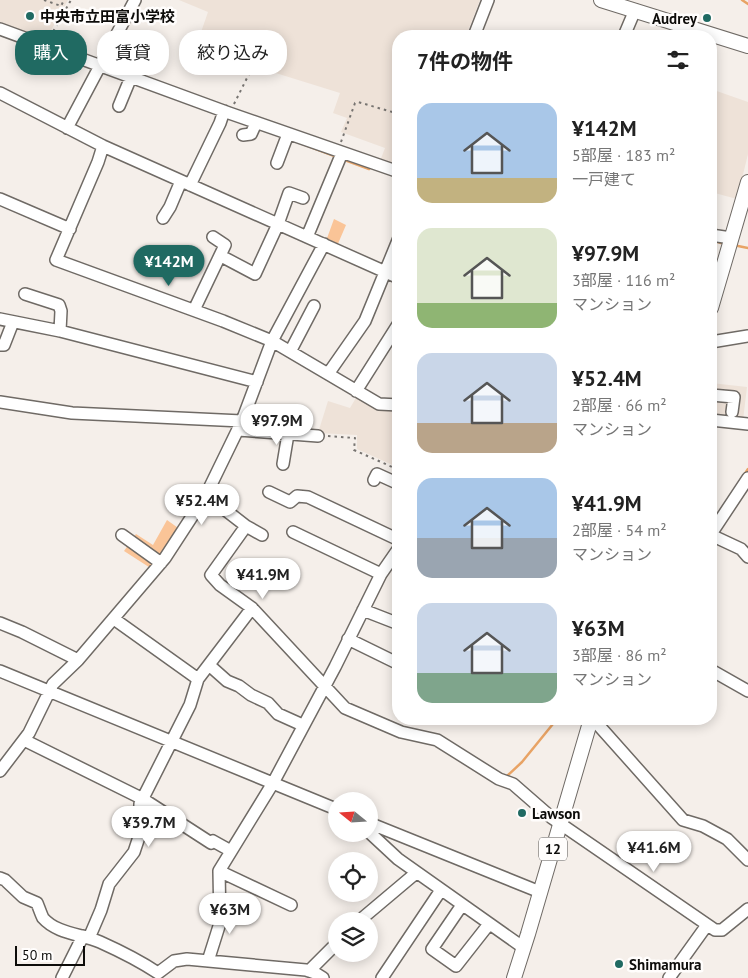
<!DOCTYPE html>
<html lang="ja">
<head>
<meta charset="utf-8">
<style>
	:root { --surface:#fff; --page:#f2f2f2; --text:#222; --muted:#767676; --accent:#206a62 }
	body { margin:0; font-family:"PT Sans","Noto Sans JP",sans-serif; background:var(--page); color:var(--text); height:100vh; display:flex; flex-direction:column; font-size:19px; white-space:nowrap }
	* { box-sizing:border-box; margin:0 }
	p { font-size:16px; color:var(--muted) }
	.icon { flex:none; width:28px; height:28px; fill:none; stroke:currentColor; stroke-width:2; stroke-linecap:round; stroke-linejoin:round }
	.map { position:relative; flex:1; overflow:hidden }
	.sheet { position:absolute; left:392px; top:30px; width:325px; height:695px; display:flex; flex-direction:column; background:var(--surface); border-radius:20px; box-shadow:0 2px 12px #0003 }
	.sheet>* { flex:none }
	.banner { position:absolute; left:15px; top:30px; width:302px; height:45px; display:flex; gap:10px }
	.needle { width:32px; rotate:288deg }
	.buttons { position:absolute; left:328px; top:792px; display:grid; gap:10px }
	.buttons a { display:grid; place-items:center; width:50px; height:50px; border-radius:50%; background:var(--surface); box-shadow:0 2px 12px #0003; font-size:25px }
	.scale { position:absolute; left:15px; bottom:12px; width:70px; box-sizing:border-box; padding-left:5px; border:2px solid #0d0c0a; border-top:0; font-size:14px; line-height:18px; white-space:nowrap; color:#0d0c0a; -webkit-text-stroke:4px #fffdfc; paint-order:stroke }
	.price { position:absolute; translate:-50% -42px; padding:0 11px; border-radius:18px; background:#fff; color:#222; font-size:16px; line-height:32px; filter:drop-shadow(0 1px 2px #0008) }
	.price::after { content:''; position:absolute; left:50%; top:30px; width:15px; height:11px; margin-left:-8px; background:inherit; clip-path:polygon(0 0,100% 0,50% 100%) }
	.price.current { background:var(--accent); color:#fff }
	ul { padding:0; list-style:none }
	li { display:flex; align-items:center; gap:15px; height:125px; padding:0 25px }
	li span { display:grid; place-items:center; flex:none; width:140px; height:100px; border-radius:15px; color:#555 }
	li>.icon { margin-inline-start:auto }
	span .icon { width:60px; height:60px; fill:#fffc; stroke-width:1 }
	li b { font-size:21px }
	h2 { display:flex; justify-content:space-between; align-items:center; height:60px; padding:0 25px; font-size:21px }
	.tag { padding:0 18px; border-radius:20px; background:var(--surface); box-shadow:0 2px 12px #0003; font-size:18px; line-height:45px }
	.tag.current { background:var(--accent); color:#fff }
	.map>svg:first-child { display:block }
	.built { fill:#eee2d8 }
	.green { fill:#fac497 }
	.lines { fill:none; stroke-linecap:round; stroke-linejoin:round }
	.stream { stroke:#e8a365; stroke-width:2.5 }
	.minor-casing { stroke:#6f6a65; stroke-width:14 }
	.major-casing { stroke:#6f6a65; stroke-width:16 }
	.path { stroke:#777471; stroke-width:2; stroke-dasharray:2.5 4; stroke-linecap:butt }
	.minor { stroke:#fff; stroke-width:11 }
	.major { stroke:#fff; stroke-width:14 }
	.poi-dot { fill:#206a62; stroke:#fffdfc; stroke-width:2 }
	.labels { text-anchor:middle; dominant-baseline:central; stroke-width:5; stroke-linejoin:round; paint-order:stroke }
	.shield { fill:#fffdfc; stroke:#565453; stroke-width:1 }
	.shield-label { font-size:14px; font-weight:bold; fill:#0d0c0a }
	.poi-label { font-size:15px; font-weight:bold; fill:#0d0c0a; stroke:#fffdfc; text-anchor:start }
</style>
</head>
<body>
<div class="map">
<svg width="748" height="978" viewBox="0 0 748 978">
	<rect width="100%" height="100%" fill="#f5efea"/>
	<path class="built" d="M0 0H68L44 43 0 27Z
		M179 0H480L466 36H399V168L380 161 385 148 341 132 347 118 333 113 340 93 253 66 199 38 208 12Z
		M711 89 748 102V154L737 199 711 192Z
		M711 383 747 387 743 420 711 417Z
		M357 396 380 410 399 411V464L397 467 357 449V435L318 433 328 401 350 408Z"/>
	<path class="green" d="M334 219 346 225 337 246 326 241Z
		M167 520 181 530 152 569 124 551 136 534 153 545Z"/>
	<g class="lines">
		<path class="stream" d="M742 0 748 4
			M300 143 337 157
			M342 159 369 169
			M715 241 721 243
			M738 246 748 248
			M744 475 748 469
			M506 777 522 762 557 719"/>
		<g class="minor-casing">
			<path id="minor" d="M0 29 229 113 399 172
				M474 36 488 0
				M624 36 635 10
				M0 93 103 146 399 278
				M119 106 131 77
				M67 128 135 0
				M243 135 251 134 256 123
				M103 146 98 162 56 260 223 321 272 341 324 244
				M277 163 288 134
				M190 185 220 123 224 111
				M0 199 70 229
				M163 218 170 207 181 181
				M711 235 731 238
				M307 237 342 153
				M221 256 255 274 278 224 289 193 303 198
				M25 294 59 305 61 311 60 331
				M194 310 225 245 213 237
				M0 319 60 331 257 382
				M711 342 748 336
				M0 345H4L13 322
				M291 350 314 306
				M328 374 365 321 399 238
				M356 391 399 323
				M711 395 734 397 732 412
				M0 402 72 413 242 421
				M711 420 748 424
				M238 430 318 436
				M283 464 288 434
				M374 480 377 474 399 484
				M269 492 290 502 297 496 308 497 399 540
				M206 495 246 526 211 575 220 585 252 608 345 708 401 732 437 740 499 779 513 784 552 818 715 930H722L748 909
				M246 526 262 535
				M293 532 381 574
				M711 534 748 478
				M122 535 161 563
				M711 535 741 549 748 557
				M363 610 399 624
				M114 619 198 679
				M0 623 22 632 78 660
				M348 639 399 664
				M209 665 227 681 239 686 251 695 268 703 278 714 298 723 303 727
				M711 670 748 691
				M0 671 336 809
				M593 719 683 820 703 826 727 839 748 860
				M24 740 143 799 211 843 213 841 231 851
				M0 771 29 733 53 684 78 660 165 558 206 495 242 421 272 341 379 404 399 405
				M369 823 540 892
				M369 829 370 833 398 859 524 948
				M219 871 291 905
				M0 878 5 880 23 897 37 903C39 908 41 914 43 918 57 934 82 934 100 942 120 951 140 961 158 973L174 961 187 959 306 970 315 973 323 978
				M462 905 432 949 456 966 489 924
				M359 921 416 873
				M89 938 101 910 109 884 134 852 139 837 140 804 190 705 198 679 252 608
				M208 961 220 923 219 871 273 783 335 667 381 574 399 548
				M309 971 336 944
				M62 978 83 936
				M382 978 441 890
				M669 978 707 925"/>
		</g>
		<g class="major-casing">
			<path id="major" d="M601 0 748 46
				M711 308 748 182
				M514 978 528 934 591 719"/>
		</g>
		<path class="path" d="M44 0 61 6 64 0
			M50 37 71 0
			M234 104 253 66
			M341 142 355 103 358 102 399 114
			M328 436 355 438 354 450 399 470"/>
		<use href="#minor" class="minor"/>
		<use href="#major" class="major"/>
	</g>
	<g class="poi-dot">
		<circle cx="30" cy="16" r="5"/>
		<circle cx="707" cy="18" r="5"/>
		<circle cx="522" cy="813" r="5"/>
		<circle cx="619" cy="964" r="5"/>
	</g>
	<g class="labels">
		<rect class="shield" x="539" y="837.5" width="28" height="23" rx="4"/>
		<g class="shield-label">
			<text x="553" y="849">12</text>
		</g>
		<g class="poi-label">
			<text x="40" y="16">中央市立田富小学校</text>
			<text x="697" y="18" text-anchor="end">Audrey</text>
			<text x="532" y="813">Lawson</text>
			<text x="629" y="964">Shimamura</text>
		</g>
	</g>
</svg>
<div class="buttons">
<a><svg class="needle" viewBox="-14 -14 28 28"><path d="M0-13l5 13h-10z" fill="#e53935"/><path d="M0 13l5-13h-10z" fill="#767676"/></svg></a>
<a><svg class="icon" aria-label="locate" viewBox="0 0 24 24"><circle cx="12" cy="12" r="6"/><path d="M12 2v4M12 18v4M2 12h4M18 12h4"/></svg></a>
<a><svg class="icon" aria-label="layers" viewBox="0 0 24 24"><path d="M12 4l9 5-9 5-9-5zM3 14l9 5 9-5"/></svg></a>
</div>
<div class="scale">50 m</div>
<b class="price current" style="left:169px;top:287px">¥142M</b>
<b class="price" style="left:277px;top:446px">¥97.9M</b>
<b class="price" style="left:202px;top:526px">¥52.4M</b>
<b class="price" style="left:263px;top:600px">¥41.9M</b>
<b class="price" style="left:149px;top:848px">¥39.7M</b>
<b class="price" style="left:654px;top:873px">¥41.6M</b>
<b class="price" style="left:230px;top:935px">¥63M</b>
<div class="banner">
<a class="tag current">購入</a>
<a class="tag">賃貸</a>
<a class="tag">絞り込み</a>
</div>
<section class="sheet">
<h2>7件の物件<svg class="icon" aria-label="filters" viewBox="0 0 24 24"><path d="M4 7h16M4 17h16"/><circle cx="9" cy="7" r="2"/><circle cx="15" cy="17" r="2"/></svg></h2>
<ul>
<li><span style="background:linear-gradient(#a9c7e8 75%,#c2b280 0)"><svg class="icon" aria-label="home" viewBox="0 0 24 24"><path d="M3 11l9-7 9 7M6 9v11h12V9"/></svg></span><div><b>¥142M</b><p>5部屋 · 183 m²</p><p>一戸建て</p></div></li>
<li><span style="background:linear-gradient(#dfe7d0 75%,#8fb573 0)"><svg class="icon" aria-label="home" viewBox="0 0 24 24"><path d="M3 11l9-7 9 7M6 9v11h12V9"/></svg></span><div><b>¥97.9M</b><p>3部屋 · 116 m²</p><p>マンション</p></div></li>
<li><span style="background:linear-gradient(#c9d6e8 70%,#b9a48a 0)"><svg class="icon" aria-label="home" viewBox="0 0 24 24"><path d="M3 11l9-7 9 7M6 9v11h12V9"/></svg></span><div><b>¥52.4M</b><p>2部屋 · 66 m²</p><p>マンション</p></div></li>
<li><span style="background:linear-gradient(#a9c7e8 60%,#9aa5b1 0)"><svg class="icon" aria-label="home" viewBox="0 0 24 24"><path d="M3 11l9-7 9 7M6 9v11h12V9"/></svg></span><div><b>¥41.9M</b><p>2部屋 · 54 m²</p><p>マンション</p></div></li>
<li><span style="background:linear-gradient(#c9d6e8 70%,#7fa58c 0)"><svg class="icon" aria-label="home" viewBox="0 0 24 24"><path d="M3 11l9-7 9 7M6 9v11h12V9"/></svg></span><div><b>¥63M</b><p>3部屋 · 86 m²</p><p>マンション</p></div></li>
</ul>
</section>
</div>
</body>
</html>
